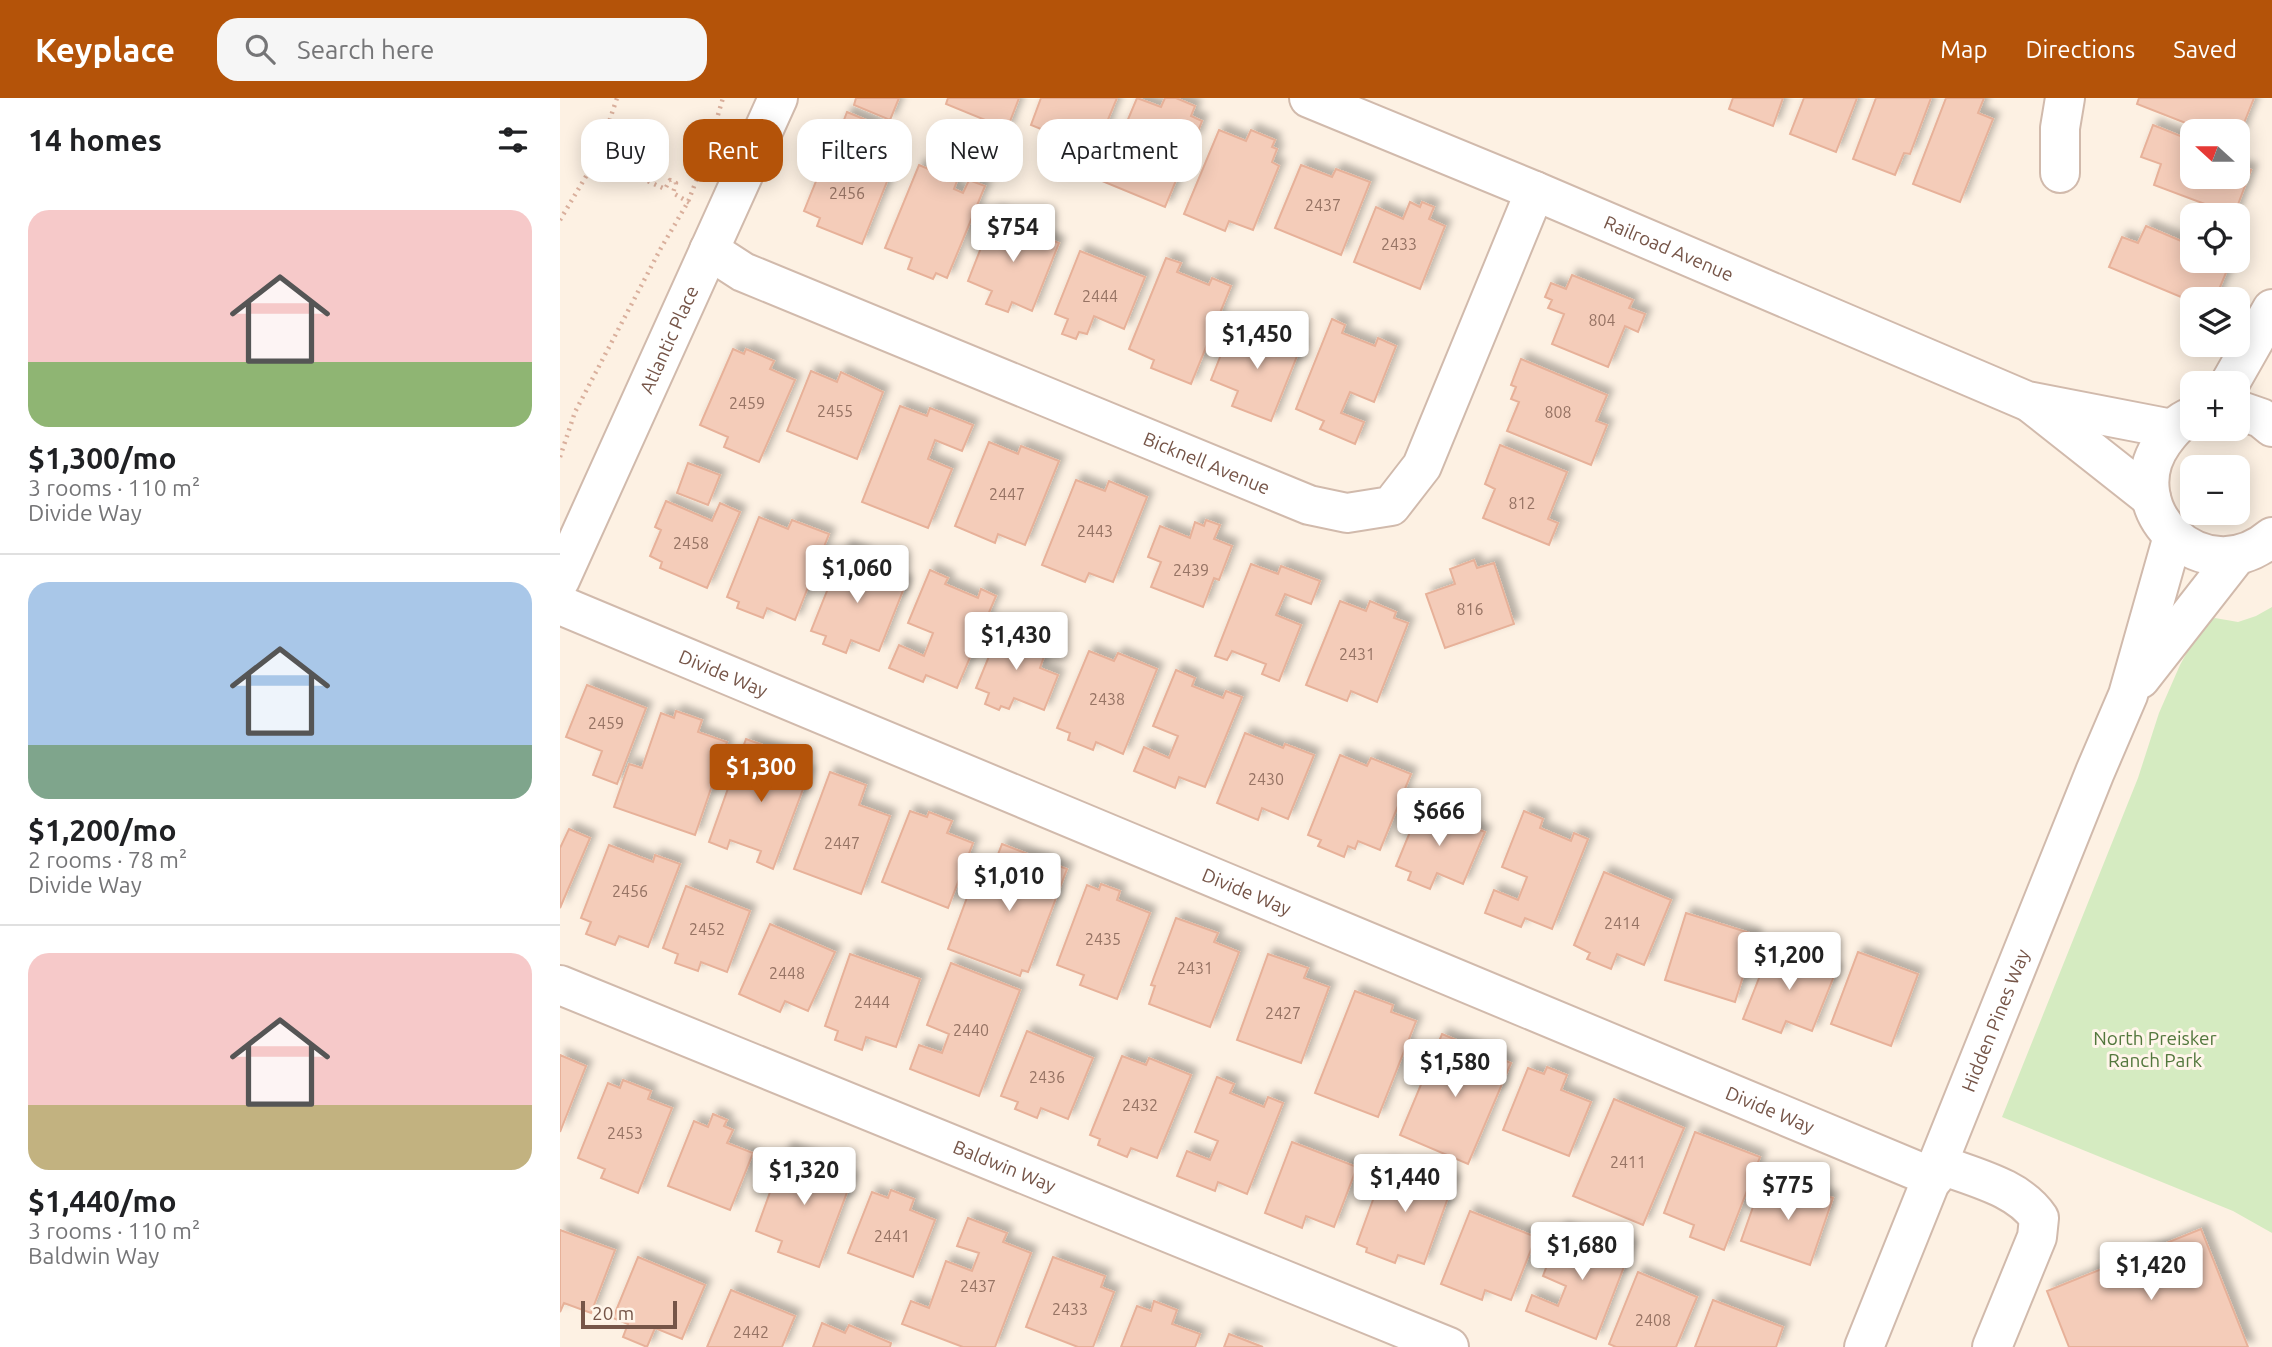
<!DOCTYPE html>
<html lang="en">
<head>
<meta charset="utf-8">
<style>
	:root { --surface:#fff; --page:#f6f6f6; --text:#202124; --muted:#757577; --line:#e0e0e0; --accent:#b45309 }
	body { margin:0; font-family:Ubuntu,sans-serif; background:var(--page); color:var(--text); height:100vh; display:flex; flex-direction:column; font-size:26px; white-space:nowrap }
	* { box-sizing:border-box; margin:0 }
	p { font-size:23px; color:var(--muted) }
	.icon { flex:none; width:38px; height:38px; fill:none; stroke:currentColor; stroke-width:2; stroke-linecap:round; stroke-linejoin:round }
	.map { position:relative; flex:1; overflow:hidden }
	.panel { display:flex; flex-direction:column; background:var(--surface); width:560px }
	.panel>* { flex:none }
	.guide { position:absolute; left:21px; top:21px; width:665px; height:63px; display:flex; gap:14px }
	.needle { width:46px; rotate:291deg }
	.controls { position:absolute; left:1620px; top:21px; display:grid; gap:14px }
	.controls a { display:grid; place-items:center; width:70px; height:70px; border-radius:14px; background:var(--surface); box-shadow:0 4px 18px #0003; font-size:35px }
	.scale { position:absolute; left:21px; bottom:18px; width:96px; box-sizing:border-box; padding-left:7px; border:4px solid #765548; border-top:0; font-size:19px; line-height:24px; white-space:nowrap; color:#765548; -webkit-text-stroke:5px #fff5ea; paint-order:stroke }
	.price { position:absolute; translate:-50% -60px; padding:0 16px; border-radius:7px; background:#fff; color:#222; font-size:23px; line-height:46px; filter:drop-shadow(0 2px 4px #0008) }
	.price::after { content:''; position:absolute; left:50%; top:42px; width:21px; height:16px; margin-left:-10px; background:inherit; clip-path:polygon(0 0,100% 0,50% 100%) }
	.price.active { background:var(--accent); color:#fff }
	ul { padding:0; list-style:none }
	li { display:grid; align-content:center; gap:14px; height:371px; padding:0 28px }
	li+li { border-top:2px solid var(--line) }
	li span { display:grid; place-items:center; height:217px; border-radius:21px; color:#555 }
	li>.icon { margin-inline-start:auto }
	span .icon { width:126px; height:126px; fill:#fffc; stroke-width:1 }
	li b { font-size:30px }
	h2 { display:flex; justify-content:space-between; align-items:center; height:84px; padding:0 28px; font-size:30px }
	.tag { padding:0 24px; border-radius:21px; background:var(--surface); box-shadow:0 4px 18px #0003; font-size:24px; line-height:63px }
	.tag.active { background:var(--accent); color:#fff }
	header { display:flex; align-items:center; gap:42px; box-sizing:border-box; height:98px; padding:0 35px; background:var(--accent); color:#fff }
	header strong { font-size:33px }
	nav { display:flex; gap:38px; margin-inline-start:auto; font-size:24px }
	.search { width:490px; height:63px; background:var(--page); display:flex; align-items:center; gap:18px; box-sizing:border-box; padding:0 24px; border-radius:21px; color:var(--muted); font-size:26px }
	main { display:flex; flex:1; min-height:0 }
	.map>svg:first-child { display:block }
	.green { fill:#d5ebc1 }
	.building { fill:#f4ccb9; stroke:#e7b199; stroke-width:2; filter:url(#shadow) }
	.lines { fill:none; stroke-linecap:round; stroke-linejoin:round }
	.minor-casing { stroke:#d1baac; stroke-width:42 }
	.path { stroke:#d9af9c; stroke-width:4.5; stroke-dasharray:2 5; stroke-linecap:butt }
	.minor { stroke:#fff; stroke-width:38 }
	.labels { text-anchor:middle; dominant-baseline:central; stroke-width:6; stroke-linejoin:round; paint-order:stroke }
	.number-label { font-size:16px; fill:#967364 }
	.street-label { font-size:19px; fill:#765548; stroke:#fff5ea }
	.park-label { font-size:19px; fill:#52773c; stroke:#fff5ea }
</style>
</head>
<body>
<header>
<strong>Keyplace</strong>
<div class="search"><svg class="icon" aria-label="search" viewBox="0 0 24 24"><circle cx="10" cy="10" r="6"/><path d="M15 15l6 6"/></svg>Search here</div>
<nav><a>Map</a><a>Directions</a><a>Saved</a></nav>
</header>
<main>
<section class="panel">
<h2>14 homes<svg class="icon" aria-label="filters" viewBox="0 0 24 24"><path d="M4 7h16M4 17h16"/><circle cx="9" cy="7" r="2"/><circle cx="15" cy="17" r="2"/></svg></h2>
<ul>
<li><span style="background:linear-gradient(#f6c9c9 70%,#8fb573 0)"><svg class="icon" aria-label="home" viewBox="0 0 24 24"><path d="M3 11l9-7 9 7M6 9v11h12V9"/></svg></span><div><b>$1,300/mo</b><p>3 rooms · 110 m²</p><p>Divide Way</p></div></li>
<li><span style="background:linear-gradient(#a9c7e8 75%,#7fa58c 0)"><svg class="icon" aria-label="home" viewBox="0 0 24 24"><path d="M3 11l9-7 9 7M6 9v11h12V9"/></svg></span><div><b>$1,200/mo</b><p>2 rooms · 78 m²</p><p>Divide Way</p></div></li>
<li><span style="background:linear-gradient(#f6c9c9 70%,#c2b280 0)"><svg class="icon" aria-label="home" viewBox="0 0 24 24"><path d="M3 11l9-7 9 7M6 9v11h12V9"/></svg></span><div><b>$1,440/mo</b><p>3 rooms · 110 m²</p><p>Baldwin Way</p></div></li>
</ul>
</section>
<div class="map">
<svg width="1712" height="1249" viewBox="0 0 1712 1249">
	<defs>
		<filter id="shadow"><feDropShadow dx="6" dy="-6" stdDeviation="3.5" flood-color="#0004"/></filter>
	</defs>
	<rect width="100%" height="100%" fill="#fdf1e3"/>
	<path class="green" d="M1712 509V1135L1673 1113 1442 1019 1578 680 1599 615 1620 567 1643 525 1655 520 1678 524 1696 518Z"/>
	<path class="building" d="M296 0H339L330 22 294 7Z
		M388 0H459L447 31 386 6Z
		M481 0H557L535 53 471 27Z
		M577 0 601 9 605 0H616L635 8 631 18 642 23 635 41 611 32 603 52 625 61 605 109 542 83Z
		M1173 0H1223L1213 28 1169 11Z
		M1244 0H1297L1276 54 1230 36Z
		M1316 0H1371L1350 56 1344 55 1335 77 1293 61Z
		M1386 0H1424L1418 15 1433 21 1400 104 1353 86Z
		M1579 0H1694L1678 40V33H1646L1577 6Z
		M287 14 318 27 306 58 275 45Z
		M1593 27 1628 41 1627 44 1633 46V79H1678V68L1691 72 1674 117 1594 87 1601 66 1581 59Z
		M659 32 686 43 691 32 715 42 712 49 717 51 712 64 719 68 693 132 669 123 665 133 624 116Z
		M265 61 303 76 304 73 309 75 314 63 332 71 302 146 257 128 260 120 244 113Z
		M359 67 397 83 394 91 403 95 409 82 425 88 387 180 376 175 373 181 348 171 352 160 325 150Z
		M741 67 772 79 776 71 810 84 781 157 715 130Z
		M850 104 860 109 862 104 874 109 869 121 885 128 860 191 794 164 816 109 843 121Z
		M435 114 454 122 453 127 499 145 472 213 452 204 448 214 426 206 432 193 408 183Z
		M1586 128 1633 148V163H1652L1668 170 1655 201H1633V204L1549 169 1562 139 1578 145Z
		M520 153 585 179 564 231 534 218 527 236 519 234 516 241 502 236 508 221 495 216Z
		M606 160 621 165 617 174 649 187 652 180 671 188 631 286 591 270 594 262 569 251Z
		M1012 177 1073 202 1069 210 1085 216 1078 234 1065 228 1048 269 992 246 1004 216 988 210 992 202 985 199 991 185 1006 191Z
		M772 221 785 227 782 235 815 248 818 240 836 248 814 304 790 294 781 315 804 324 795 346 760 331 764 323 736 311Z
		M689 228 741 248 711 323 672 308 678 293 651 282 666 244 681 250Z
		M173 251 184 256 186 251 214 263 210 271 235 282 199 364 164 349 168 339 140 327Z
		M961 261 1047 297 1036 323 1047 327 1031 367 947 333 959 304 951 301 956 289 951 287Z
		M251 273 277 284 281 274 323 294 297 361 227 333Z
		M340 308 367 318 370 310 413 327 402 353 375 342 368 361 392 371 368 430 302 404Z
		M429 344 458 356 461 348 499 363 465 447 438 436 435 445 395 428Z
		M940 347 1007 374 988 421 998 425 989 447 923 420 935 391 925 386Z
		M128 365 160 377 148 407 117 395Z
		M516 382 545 393 549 383 587 399 553 484 529 475 525 484 482 467Z
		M106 403 152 423 160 405 180 414 147 490 100 470 102 464 90 458 101 432 95 429Z
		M199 419 228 431 232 422 269 436 235 522 207 510 203 520 177 510 179 504 167 499Z
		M646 422 660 427 654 441 672 448 659 482 654 480 643 509 591 489 601 464 588 459 600 428 630 440 635 424 644 428Z
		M285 448 305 456 299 471 316 478 318 474 346 485 319 553 291 542 286 555 263 546 266 538 251 533Z
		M914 462 917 470 934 465 954 526 885 550 866 496 895 486 890 471Z
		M691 466 718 476 721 468 760 483 751 506 725 496 716 517 741 527 719 583 702 576 706 566 672 553 667 562 655 558Z
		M370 472 388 480 385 486 418 500 421 491 436 498 397 590 366 577 363 584 329 570 339 547 364 558 373 535 348 525Z
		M780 503 806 513 810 503 836 514 834 520 848 525 817 604 791 593 787 603 746 587Z
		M441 529 476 542 475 546 487 550 480 570 498 577 484 612 454 600 449 611 441 608 439 612 425 606 429 595 416 590Z
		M529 553 554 563 558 555 597 571 563 656 536 644 533 652 508 642 510 635 497 630Z
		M616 572 635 580 632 588 663 600 666 593 682 599 645 689 619 679 615 690 574 673 584 649 609 660 618 638 593 628Z
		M27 587 86 610 57 686 33 677 42 653 6 639Z
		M116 613 142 622 138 634 167 644 135 737 54 709 69 666 82 670 101 615 114 620Z
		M685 635 723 650 725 646 754 657 728 721 702 710 698 722 657 705Z
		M186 641 228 656 224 666 249 675 213 771 197 764 201 753 170 742 167 751 149 744 171 682 196 691 202 678 176 668Z
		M780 657 807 668 811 660 851 676 820 752 798 743 795 751 788 748 784 759 758 748 761 742 748 737Z
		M270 674 306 687 299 707 330 718 301 796 234 771Z
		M861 707 925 734 903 786 877 775 870 791 848 782 851 774 836 768Z
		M350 713 367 719 369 714 392 723 387 735 413 745 388 810 322 784Z
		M964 713 983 721 980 730 1011 743 1014 735 1028 741 992 831 965 820 961 829 925 815 934 792 958 802 967 779 942 769Z
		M9 731 30 740 0 810V750Z
		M442 746 507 771 468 874 462 872 460 878 388 851 412 786 446 799 453 780 432 772Z
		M49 747 93 764 95 757 120 766 88 849 59 838 55 847 26 836 31 824 21 820Z
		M1044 774 1111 802 1084 867 1057 856 1051 871 1027 861 1030 855 1014 847Z
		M541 786 560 793 557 802 590 815 557 901 520 887 524 877 497 867 527 787 539 792Z
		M126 788 190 813 167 874 141 864 138 873 115 865 118 856 103 850Z
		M1126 815 1196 837 1175 904 1105 882Z
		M616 820 658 835 654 844 679 854 650 929 589 906 595 888 591 887Z
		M210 826 275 854 248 913 225 903 220 914 179 896Z
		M1212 847 1276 873 1252 933 1226 923 1221 935 1183 921Z
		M1298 854 1358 876 1331 948 1271 926Z
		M290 856 360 881 336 949 306 939 302 952 275 942 278 933 265 928Z
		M708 856 748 870 744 880 769 889 741 965 677 942Z
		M391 865 460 892 419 998 350 971 359 947 382 955 389 936 367 927Z
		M795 893 833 907 831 914 856 923 818 1019 755 995Z
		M467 933 533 960 508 1021 481 1010 477 1020 455 1011 458 1004 441 998Z
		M882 936 951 965 908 1066 840 1037Z
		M0 957 26 968 0 1034Z
		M562 958 586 967 589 960 631 977 597 1060 571 1050 567 1059 538 1047 540 1041 530 1037Z
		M987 969 1007 977 1001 992 1031 1004 1009 1058 943 1032 968 970 984 976Z
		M657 979 674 986 670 995 704 1009 708 999 723 1005 687 1096 658 1084 655 1093 617 1078 627 1053 650 1062 658 1043 635 1034Z
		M63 982 91 993 88 1001 112 1010 78 1095 41 1080 45 1071 18 1060 48 985 60 990Z
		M1054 1001 1124 1030 1083 1127 1013 1098Z
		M153 1016 167 1022 164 1028 173 1032 167 1045 193 1055 170 1112 108 1088 134 1023 148 1029Z
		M1135 1034 1200 1059 1164 1152 1130 1139 1134 1127 1104 1115Z
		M732 1044 797 1069 774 1129 746 1118 742 1130 705 1115Z
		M226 1050 268 1065 265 1071 292 1081 259 1169 218 1154 222 1143 196 1133Z
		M826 1066 852 1076 855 1069 894 1083 864 1166 838 1157 835 1165 806 1154 807 1150 797 1146Z
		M1230 1086 1273 1100 1250 1167 1181 1143 1200 1089 1225 1098Z
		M331 1092 354 1101 350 1112 375 1122 353 1179 288 1155 312 1094 328 1100Z
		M910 1113 976 1139 951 1202 925 1192 922 1202 881 1186Z
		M408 1120 447 1135 443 1144 471 1155 435 1249H403L342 1226 351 1203 369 1210 386 1163 412 1173 419 1155 397 1148Z
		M1001 1130 1050 1149 1053 1141 1072 1148 1036 1241 966 1213 972 1197 998 1208 1006 1188 983 1178Z
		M1641 1131 1688 1249H1509L1487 1193Z
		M0 1132 55 1152 31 1215 4 1205 0 1214Z
		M78 1159 145 1187 122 1241 95 1230 87 1249 63 1239 68 1226 53 1220Z
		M493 1159 545 1178 541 1189 554 1194 533 1249H518L466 1229Z
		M1078 1174 1137 1199 1116 1249H1056L1049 1246Z
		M171 1192 235 1218 222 1249H147Z
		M1153 1202 1223 1229 1216 1249H1135Z
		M594 1203 617 1212 612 1226 640 1236 635 1249H561L577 1208 591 1213Z
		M262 1225 285 1235 289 1227 331 1245 330 1249H253Z
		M669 1236 703 1249H664Z"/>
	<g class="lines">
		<g class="minor-casing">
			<g id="minor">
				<path id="s1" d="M749 0 975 93 1467 303 1612 331"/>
				<path d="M1500 75V30L1505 0"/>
				<path id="s2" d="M149 152 183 174 749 407 787 415 831 408 862 368 975 93"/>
				<path d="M1670 285 1712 211"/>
				<path d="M1472 306 1591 400"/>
				<path d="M1678 312 1701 320 1712 329"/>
				<path d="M1631 319C1618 324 1611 333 1603 344 1555 411 1644 497 1712 439"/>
				<path id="s3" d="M0 482 218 0"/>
				<path id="s4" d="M0 507 1374 1080"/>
				<path d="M1580 581 1677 457"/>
				<path id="s5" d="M0 887 889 1249"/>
				<path d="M1379 1066C1412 1079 1459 1089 1479 1120L1477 1139 1432 1249"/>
				<path id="s6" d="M1304 1249 1535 674 1568 597 1613 438"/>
			</g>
		</g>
		<path class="path" d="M37 60 105 91 110 82 116 85 113 95 130 105
			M0 122 37 60 57 0
			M0 359 15 314 101 150 128 104 146 57 163 0"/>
		<use href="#minor" class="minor"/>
	</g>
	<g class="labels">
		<g class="number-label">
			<text x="287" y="95">2456</text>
			<text x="763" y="107">2437</text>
			<text x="839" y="146">2433</text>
			<text x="540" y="198">2444</text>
			<text x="1042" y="222">804</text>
			<text x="187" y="305">2459</text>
			<text x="275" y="313">2455</text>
			<text x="998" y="314">808</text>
			<text x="447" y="396">2447</text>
			<text x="962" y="405">812</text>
			<text x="535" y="433">2443</text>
			<text x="131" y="445">2458</text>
			<text x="631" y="472">2439</text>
			<text x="910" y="511">816</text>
			<text x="797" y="556">2431</text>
			<text x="547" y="601">2438</text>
			<text x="46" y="625">2459</text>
			<text x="706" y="681">2430</text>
			<text x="282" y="745">2447</text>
			<text x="70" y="793">2456</text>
			<text x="1062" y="825">2414</text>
			<text x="147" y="831">2452</text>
			<text x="543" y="841">2435</text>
			<text x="635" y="870">2431</text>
			<text x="227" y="875">2448</text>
			<text x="312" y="904">2444</text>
			<text x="723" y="915">2427</text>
			<text x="411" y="932">2440</text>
			<text x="487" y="979">2436</text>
			<text x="580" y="1007">2432</text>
			<text x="65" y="1035">2453</text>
			<text x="1068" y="1064">2411</text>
			<text x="332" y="1138">2441</text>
			<text x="418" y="1188">2437</text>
			<text x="510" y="1211">2433</text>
			<text x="1093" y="1222">2408</text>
			<text x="191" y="1234">2442</text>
		</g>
		<g class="street-label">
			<text stroke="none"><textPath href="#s1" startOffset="390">Railroad Avenue</textPath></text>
			<text stroke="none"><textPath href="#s3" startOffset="264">Atlantic Place</textPath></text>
			<text stroke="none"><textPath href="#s2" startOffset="542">Bicknell Avenue</textPath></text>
			<text stroke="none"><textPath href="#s4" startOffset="177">Divide Way</textPath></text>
			<text stroke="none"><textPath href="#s4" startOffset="744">Divide Way</textPath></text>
			<text stroke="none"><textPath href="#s6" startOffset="352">Hidden Pines Way</textPath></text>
			<text stroke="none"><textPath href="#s4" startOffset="1311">Divide Way</textPath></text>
			<text stroke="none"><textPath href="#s5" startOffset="480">Baldwin Way</textPath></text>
		</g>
		<g class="park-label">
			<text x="1595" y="940">North Preisker<tspan x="1595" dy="22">Ranch Park</tspan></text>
		</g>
	</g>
</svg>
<div class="controls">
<a><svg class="needle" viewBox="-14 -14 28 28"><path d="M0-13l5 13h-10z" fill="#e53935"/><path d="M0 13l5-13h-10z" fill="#757577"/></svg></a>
<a><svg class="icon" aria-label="locate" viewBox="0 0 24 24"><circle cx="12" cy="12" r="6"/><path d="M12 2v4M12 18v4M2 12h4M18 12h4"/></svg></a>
<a><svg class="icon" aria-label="layers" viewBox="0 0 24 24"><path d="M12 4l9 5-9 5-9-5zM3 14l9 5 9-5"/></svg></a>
<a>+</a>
<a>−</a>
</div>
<div class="scale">20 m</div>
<b class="price" style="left:453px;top:166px">$754</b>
<b class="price" style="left:697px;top:273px">$1,450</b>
<b class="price" style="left:297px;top:507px">$1,060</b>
<b class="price" style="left:456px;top:574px">$1,430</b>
<b class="price active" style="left:201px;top:706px">$1,300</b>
<b class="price" style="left:879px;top:750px">$666</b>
<b class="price" style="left:449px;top:815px">$1,010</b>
<b class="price" style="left:1229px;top:894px">$1,200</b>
<b class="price" style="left:895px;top:1001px">$1,580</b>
<b class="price" style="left:244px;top:1109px">$1,320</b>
<b class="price" style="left:845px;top:1116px">$1,440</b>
<b class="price" style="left:1228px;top:1124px">$775</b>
<b class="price" style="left:1022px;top:1184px">$1,680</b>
<b class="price" style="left:1591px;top:1204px">$1,420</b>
<div class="guide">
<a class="tag">Buy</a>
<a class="tag active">Rent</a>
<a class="tag">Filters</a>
<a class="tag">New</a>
<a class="tag">Apartment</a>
</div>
</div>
</main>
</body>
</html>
